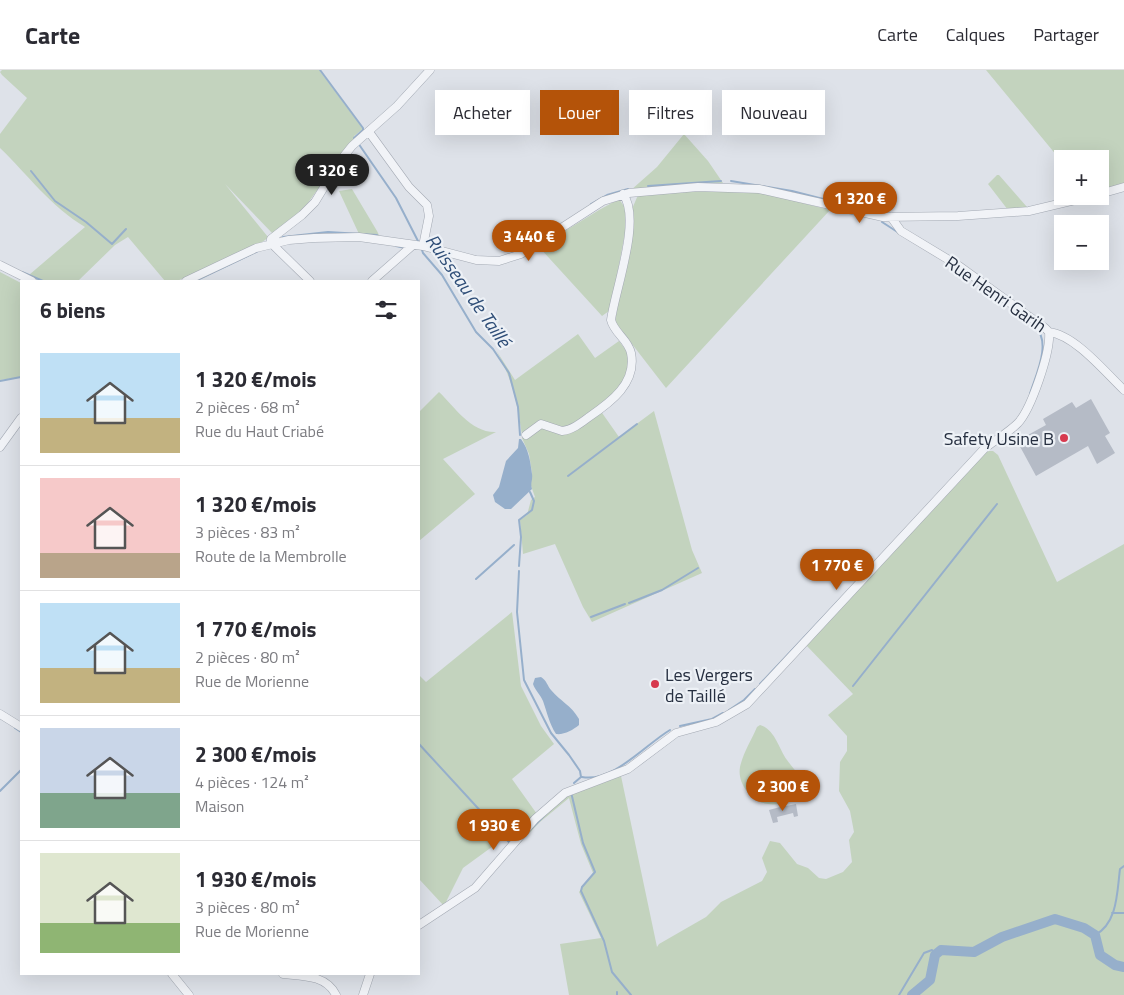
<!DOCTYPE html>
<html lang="fr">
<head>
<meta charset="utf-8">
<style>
	:root { --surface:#fff; --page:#f2f2f3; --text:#2b2b33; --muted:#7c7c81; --line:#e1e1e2; --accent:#b45309 }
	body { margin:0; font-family:"Titillium Web",sans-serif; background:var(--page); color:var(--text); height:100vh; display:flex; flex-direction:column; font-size:19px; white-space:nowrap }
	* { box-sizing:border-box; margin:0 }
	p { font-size:16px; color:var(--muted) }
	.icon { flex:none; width:28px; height:28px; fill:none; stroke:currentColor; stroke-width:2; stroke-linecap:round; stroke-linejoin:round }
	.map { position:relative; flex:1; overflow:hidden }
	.drawer { position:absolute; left:20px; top:210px; width:400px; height:695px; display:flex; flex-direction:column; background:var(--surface); border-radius:0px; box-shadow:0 5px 20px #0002 }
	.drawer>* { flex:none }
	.top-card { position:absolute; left:435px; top:20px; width:475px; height:45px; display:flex; gap:10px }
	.tools { position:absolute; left:1054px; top:80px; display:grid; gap:10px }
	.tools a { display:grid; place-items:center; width:55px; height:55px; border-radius:0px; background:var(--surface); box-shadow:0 5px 20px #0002; font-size:25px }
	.price { position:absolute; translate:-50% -42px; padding:0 11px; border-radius:18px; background:var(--accent); color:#fff; font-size:16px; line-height:32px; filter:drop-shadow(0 1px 2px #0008) }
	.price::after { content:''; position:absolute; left:50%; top:30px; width:15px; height:11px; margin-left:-8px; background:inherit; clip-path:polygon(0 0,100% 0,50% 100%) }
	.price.current { background:#222; color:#fff }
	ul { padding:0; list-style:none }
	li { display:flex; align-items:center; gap:15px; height:125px; padding:0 20px }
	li+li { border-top:1px solid var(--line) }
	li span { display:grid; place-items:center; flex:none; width:140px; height:100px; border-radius:0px; color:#555 }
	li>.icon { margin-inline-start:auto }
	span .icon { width:60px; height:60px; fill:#fffc; stroke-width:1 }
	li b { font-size:21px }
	h2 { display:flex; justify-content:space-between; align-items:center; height:60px; padding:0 20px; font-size:21px }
	.pill { padding:0 18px; border-radius:0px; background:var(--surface); box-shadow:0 5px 20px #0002; font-size:18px; line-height:45px }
	.pill.current { background:var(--accent); color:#fff }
	header { display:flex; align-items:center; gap:30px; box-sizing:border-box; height:70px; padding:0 25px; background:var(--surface); border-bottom:1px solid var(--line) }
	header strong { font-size:24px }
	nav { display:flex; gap:28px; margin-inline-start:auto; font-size:18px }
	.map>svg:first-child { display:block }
	.green { fill:#c3d3be }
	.water { fill:#96afcb }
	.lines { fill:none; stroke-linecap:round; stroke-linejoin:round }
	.stream { stroke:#96afcb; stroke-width:2 }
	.river { stroke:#96afcb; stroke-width:10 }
	.building { fill:#b5bbc6 }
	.minor-casing { stroke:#a3a9b3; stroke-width:9 }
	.minor { stroke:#f1f3f7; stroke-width:8 }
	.poi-dot { fill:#d73a4f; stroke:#edf1f6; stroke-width:2 }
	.labels { text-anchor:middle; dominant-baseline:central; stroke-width:4.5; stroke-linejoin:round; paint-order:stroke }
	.street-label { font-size:18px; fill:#262f40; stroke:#edf1f6 }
	.poi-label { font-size:18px; fill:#262f40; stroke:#edf1f6; text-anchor:end }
	.water-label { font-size:19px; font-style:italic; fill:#2e4d77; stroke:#edf1f6 }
</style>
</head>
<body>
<header>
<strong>Carte</strong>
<nav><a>Carte</a><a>Calques</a><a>Partager</a></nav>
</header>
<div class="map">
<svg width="1124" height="925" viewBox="0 0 1124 925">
	<rect width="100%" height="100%" fill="#dee2e9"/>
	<path class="green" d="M2 0H319L363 59 354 66V69L305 137 273 164 225 114 268 167C263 176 191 205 177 211H165L128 167 115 175 78 211H43L29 205 85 157C51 137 28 105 0 78V64L27 28 2 5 0 2Z
		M986 0H1124V113L1100 120V89H1062V92Z
		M684 64 708 91 723 113 631 120 657 97Z
		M997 105H999L1027 137 1008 140 988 114Z
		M352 119 377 161 380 167 359 164 339 121Z
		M714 120 763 123 830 140 666 318 615 252 632 139 638 125Z
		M619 129 626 139 625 163 612 232 609 241 602 246 539 177 599 140Z
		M0 202 21 213V307L0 310Z
		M578 264 595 288 619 271 628 283 629 305 600 340 619 367 654 341 692 480 702 503 592 552 583 537 555 474 523 484 520 450 527 445 531 430 535 427 530 413 532 403 529 384 522 368 527 367 525 364 522 365C517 331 512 309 496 280L515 310Z
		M439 322C455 337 471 363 496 362L443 389 475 424 419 471V342Z
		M987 381H993L998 385 1057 512 1124 474V897L1115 895 1100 885 1097 868 1094 864 1100 886 1110 893 1124 898V925H569L560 874 601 868 579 822 593 803 581 774 569 728 540 752 514 779 541 749 561 730 568 726 621 706 657 877 659 874 706 847 721 832 762 811 767 802 762 788 770 771 780 773 797 794 808 798 819 808 826 809 843 802 852 792 849 770 854 762 850 741 839 721 840 692 847 681V666L828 645 853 624 806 575Z
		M512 542 521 616 541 656 554 674 512 709 537 744 463 798 444 836 419 809V605L426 612Z
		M760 655C775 659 779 679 787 690 794 700 803 709 811 718V724L806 727C795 730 779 736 768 734 751 732 737 713 740 697 743 683 752 669 757 657Z"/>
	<path class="water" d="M519 369H521C529 380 530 391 532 404 533 410 530 413 532 419L511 439H505L495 432 493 425 499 417 506 391 518 378Z
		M541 607C547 611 547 615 551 620 560 631 571 635 579 649V655C573 660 564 665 556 664 549 653 547 642 543 631 540 624 535 620 533 614L535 608Z"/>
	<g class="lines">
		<path class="stream" d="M320 0 363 58V60L354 68
			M358 73 396 128 419 173
			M31 101 55 131 86 152 112 174 126 159
			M731 111 792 121 835 132
			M648 116 721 111
			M591 134 607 125 628 119
			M882 152 899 163
			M283 167 328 162 377 165
			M396 176 405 178
			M421 177 423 183 442 205 476 262 493 279 509 303 518 337 520 365
			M22 202 43 211
			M195 211 258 181
			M0 311 21 307
			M1030 324C1036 304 1052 273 1035 256
			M568 406 637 354
			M519 496 521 467 519 450 532 440 534 431 530 422
			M519 501 517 542 524 610 551 663 569 685 580 701 581 707 574 713
			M476 509 514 475
			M629 533 662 520 698 498
			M591 547 625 534
			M760 614 844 525
			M853 616 997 434
			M729 640 744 630 755 619
			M680 656 712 649 723 643
			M15 658 21 662
			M419 674 509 772
			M582 707C613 713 646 674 670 660
			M0 721 21 700
			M571 722 583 773 595 802 582 817 581 821 604 871 612 902 631 925
			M532 758 546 744
			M1112 843H1124
			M1095 865C1118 853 1117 821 1120 799L1124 796
			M617 922V925
			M899 925 924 883 932 880 937 883"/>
		<path class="river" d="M912 925 930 910 935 885 941 880 974 882 1002 867 1055 849 1084 858 1095 865 1100 885 1115 895 1124 897"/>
	</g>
	<path class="building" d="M1091 329 1110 363 1105 366 1115 383 1097 394 1088 376 1036 406 1017 371 1046 355 1043 349 1072 332 1076 338Z
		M796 734 798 746 794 747 793 743 777 747 778 752 773 753 769 740 780 737 781 735 786 736Z"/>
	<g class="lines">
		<g class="minor-casing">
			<path id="minor" d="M369 62 409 117 427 135 429 146 423 176
				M1100 124 1124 117
				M891 147 901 161 959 196 1045 258 1049 262C1075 265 1105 302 1124 320
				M0 195 32 211
				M186 211 256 178 289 170 314 168 359 167 423 176 476 190 499 191 521 184 603 131 629 123 698 117 759 119 883 147 958 146 1029 141 1092 126
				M310 211 271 173V169L302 145 315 132 340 91 352 76 397 36 430 0
				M372 211 413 175
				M526 365 541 354 562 361C572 360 581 353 589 347 611 332 637 313 631 283 628 269 614 263 611 250 615 220 642 149 623 124
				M0 377 21 348
				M0 644 21 657
				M419 855 475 818 535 749 565 723 628 699 676 663 716 652 747 634 984 379C995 370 1008 363 1018 353 1031 339 1051 282 1049 262
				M172 904 189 925
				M283 904C303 906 326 905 336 925
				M363 925 370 904"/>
		</g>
		<use href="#minor" class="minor"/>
	</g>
	<g class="poi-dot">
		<circle cx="1064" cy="368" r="5"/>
		<circle cx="655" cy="614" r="5"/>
	</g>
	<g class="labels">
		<g class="street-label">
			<text transform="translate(996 224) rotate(35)">Rue Henri Garih</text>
		</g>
		<g class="poi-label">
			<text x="1054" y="368">Safety Usine B</text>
			<text x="665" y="604" text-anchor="start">Les Vergers<tspan x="665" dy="21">de Taillé</tspan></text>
		</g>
		<g class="water-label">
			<text transform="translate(469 220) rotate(55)">Ruisseau de Taillé</text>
		</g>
	</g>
</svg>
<div class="tools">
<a>+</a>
<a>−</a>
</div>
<b class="price current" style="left:332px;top:126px">1 320 €</b>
<b class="price" style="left:860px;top:154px">1 320 €</b>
<b class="price" style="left:529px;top:192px">3 440 €</b>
<b class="price" style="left:837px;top:521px">1 770 €</b>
<b class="price" style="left:783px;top:742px">2 300 €</b>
<b class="price" style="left:494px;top:781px">1 930 €</b>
<div class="top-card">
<a class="pill">Acheter</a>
<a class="pill current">Louer</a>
<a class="pill">Filtres</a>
<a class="pill">Nouveau</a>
</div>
<section class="drawer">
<h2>6 biens<svg class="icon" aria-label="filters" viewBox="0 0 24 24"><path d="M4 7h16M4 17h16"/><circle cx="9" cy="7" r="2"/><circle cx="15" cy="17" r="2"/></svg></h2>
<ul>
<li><span style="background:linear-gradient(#bfe0f5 65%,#c2b280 0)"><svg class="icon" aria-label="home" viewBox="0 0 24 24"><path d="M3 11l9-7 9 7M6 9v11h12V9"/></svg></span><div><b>1 320 €/mois</b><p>2 pièces · 68 m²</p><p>Rue du Haut Criabé</p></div></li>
<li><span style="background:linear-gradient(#f6c9c9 75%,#b9a48a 0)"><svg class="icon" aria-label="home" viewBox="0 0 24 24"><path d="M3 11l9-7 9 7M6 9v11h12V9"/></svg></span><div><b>1 320 €/mois</b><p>3 pièces · 83 m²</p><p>Route de la Membrolle</p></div></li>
<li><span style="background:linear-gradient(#bfe0f5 65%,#c2b280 0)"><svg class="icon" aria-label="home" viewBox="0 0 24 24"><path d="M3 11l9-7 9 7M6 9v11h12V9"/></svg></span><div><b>1 770 €/mois</b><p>2 pièces · 80 m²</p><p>Rue de Morienne</p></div></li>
<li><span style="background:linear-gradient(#c9d6e8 65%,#7fa58c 0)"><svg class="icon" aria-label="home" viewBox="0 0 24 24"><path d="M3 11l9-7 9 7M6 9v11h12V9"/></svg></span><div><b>2 300 €/mois</b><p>4 pièces · 124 m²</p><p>Maison</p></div></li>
<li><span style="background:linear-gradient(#dfe7d0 70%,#8fb573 0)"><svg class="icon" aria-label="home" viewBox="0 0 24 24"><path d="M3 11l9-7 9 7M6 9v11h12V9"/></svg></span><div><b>1 930 €/mois</b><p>3 pièces · 80 m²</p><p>Rue de Morienne</p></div></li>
</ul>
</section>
</div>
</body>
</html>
